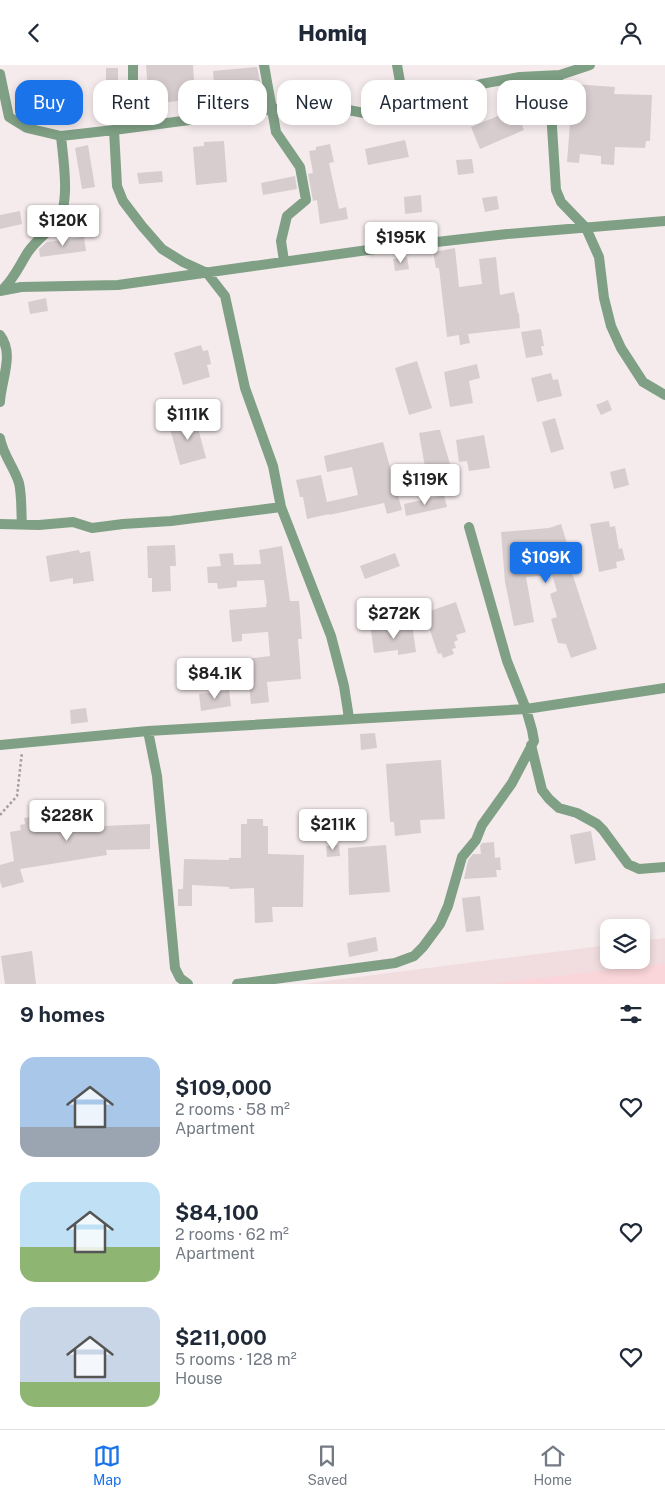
<!DOCTYPE html>
<html lang="en">
<head>
<meta charset="utf-8">
<style>
	:root { --surface:#fff; --page:#f6f6f7; --text:#1f2937; --muted:#747a83; --line:#e0e1e3; --accent:#1a73e8 }
	body { margin:0; font-family:"Public Sans",sans-serif; background:var(--page); color:var(--text); height:100vh; display:flex; flex-direction:column; font-size:19px; white-space:nowrap }
	* { box-sizing:border-box; margin:0 }
	p { font-size:16px; color:var(--muted) }
	.icon { flex:none; width:28px; height:28px; fill:none; stroke:currentColor; stroke-width:2; stroke-linecap:round; stroke-linejoin:round }
	.map { position:relative; height:919px; overflow:hidden }
	.details { display:flex; flex-direction:column; background:var(--surface); flex:1 }
	.details>* { flex:none }
	.top-card { position:absolute; left:15px; top:15px; width:635px; height:45px; display:flex; gap:10px }
	.buttons { position:absolute; left:600px; top:854px; display:grid; gap:10px }
	.buttons a { display:grid; place-items:center; width:50px; height:50px; border-radius:10px; background:var(--surface); box-shadow:0 2px 8px #0003; font-size:25px }
	.price { position:absolute; translate:-50% -42px; padding:0 11px; border-radius:5px; background:#fff; color:#222; font-size:16px; line-height:32px; filter:drop-shadow(0 1px 2px #0008) }
	.price::after { content:''; position:absolute; left:50%; top:30px; width:15px; height:11px; margin-left:-8px; background:inherit; clip-path:polygon(0 0,100% 0,50% 100%) }
	.price.current { background:var(--accent); color:#fff }
	ul { padding:0; list-style:none }
	li { display:flex; align-items:center; gap:15px; height:125px; padding:0 20px }
	li span { display:grid; place-items:center; flex:none; width:140px; height:100px; border-radius:15px; color:#555 }
	li>.icon { margin-inline-start:auto }
	span .icon { width:60px; height:60px; fill:#fffc; stroke-width:1 }
	li b { font-size:21px }
	h2 { display:flex; justify-content:space-between; align-items:center; height:60px; padding:0 20px; font-size:21px }
	.chip { padding:0 18px; border-radius:15px; background:var(--surface); box-shadow:0 2px 8px #0003; font-size:18px; line-height:45px }
	.chip.current { background:var(--accent); color:#fff }
	header { display:flex; justify-content:space-between; align-items:center; height:65px; padding:0 20px; background:var(--surface); font-size:22px; font-weight:800 }
	.tab-bar { display:flex; justify-content:space-around; align-items:center; height:70px; border-top:1px solid var(--line); background:var(--surface); font-size:14px; color:var(--muted) }
	.tab-bar a { display:grid; justify-items:center; gap:2px }
	.tab-bar .current { color:var(--accent) }
	.map>svg:first-child { display:block }
	.built { fill:#f1dde0 }
	.green { fill:#fad5d9 }
	.building { fill:#d7cdce }
	.lines { fill:none; stroke-linecap:round; stroke-linejoin:round }
	.path { stroke:#a49d9d; stroke-width:2.5; stroke-dasharray:2.5 2.5; stroke-linecap:butt }
	.street { stroke:#7fa085; stroke-width:10 }
</style>
</head>
<body>
<header><svg class="icon" aria-label="back" viewBox="0 0 24 24"><path d="M15 5l-7 7 7 7"/></svg>Homiq<svg class="icon" aria-label="person" viewBox="0 0 24 24"><circle cx="12" cy="8" r="4"/><path d="M4 21q1-7 8-7t8 7"/></svg></header>
<div class="map">
<svg width="665" height="919" viewBox="0 0 665 919">
	<rect width="100%" height="100%" fill="#f5ebec"/>
	<path class="built" d="M665 873V919H303L609 880V895H641V876Z"/>
	<path class="green" d="M665 899V919H489Z"/>
	<path class="building" d="M146 0H193L195 30 184 31 185 35 145 40 144 26H148Z
		M257 2 262 25 236 28 237 32 224 33 223 29 215 30 213 6Z
		M106 3H118V46H100V34H103V27H106Z
		M573 19 615 22 614 29 652 30 650 76H646L645 83 615 82 614 100 601 99V91L580 89 579 98 567 97Z
		M515 44 524 65 480 84 471 62Z
		M405 75 409 92 368 100 365 84Z
		M224 76 227 117 196 120 193 82 204 81V77Z
		M330 79 334 97 329 98 339 144 346 142 348 154 320 159 317 135 313 136 308 109 313 108 309 86 316 85V82Z
		M88 80 95 122 82 124 75 83Z
		M472 94 474 108 458 110 456 95Z
		M162 106 163 117 139 119 137 108Z
		M295 111 297 124 263 130 261 118Z
		M421 130 422 147 405 149 404 132Z
		M497 131 499 144 485 147 482 133Z
		M20 146 22 159 0 164V150Z
		M84 172 86 186 40 192 39 184 47 177Z
		M455 183 459 222 482 219 479 194 496 192 500 230 514 227 518 248H519L520 263 468 269 470 278 460 280 459 270 447 272 439 203H436L433 187Z
		M407 192 409 204 395 206 393 194Z
		M46 233 48 246 30 249 28 237Z
		M541 264 544 281H541L543 290 526 293 521 267Z
		M201 280 203 286 208 285 211 299 207 300 210 312 183 320 174 288Z
		M417 296 432 343 409 350 395 303Z
		M477 299 480 313 469 316 473 338 450 342 444 307Z
		M551 308 553 315 558 314 562 331 537 337 531 313Z
		M608 335 612 345 601 350 596 340Z
		M195 352 206 393 180 400 169 360Z
		M555 353 564 384 551 388 542 357Z
		M437 365H440L450 399 443 400V406L426 408 419 368Z
		M484 370 490 403 469 406 467 396 459 397 456 375Z
		M383 377 402 445 387 449 384 438 329 450V449L307 454 303 432H300L296 415 321 410 327 437 358 430 352 402 327 407 324 391Z
		M625 403 629 420 614 424 610 407Z
		M444 430 447 442 406 451 404 439Z
		M609 456 610 462 615 461 619 484 622 483 625 495 616 497 617 503 599 507 590 459Z
		M561 459 576 507 572 508 597 584 571 593 566 579 558 578 551 554 557 552 550 529 557 526 552 510 526 512 534 557 514 561 505 517 501 467 549 463Z
		M175 480 176 501H170L171 526 152 527V513H148L147 481Z
		M282 481 290 536H299L302 574H298L301 614 267 617 269 637 251 639 246 594 270 591 268 567 242 569V576L232 577 229 545 266 542V539L267 538 264 515 237 516V522L218 524 217 518H208L207 502 221 501 219 489 233 488 234 500 261 499 259 485Z
		M79 485 80 488 90 486 94 516 73 519V513L50 517 46 491Z
		M395 488 400 501 365 514 360 501Z
		M456 537 466 567 456 570 458 575 454 577 456 583 452 584 454 589 443 593 441 588 438 589 424 548Z
		M412 559 416 587 398 590V585L374 588 371 565Z
		M229 625 231 641 201 646 199 629Z
		M86 643 88 657 71 659 70 645Z
		M375 668 377 683 361 685 360 669Z
		M441 695 445 754 420 755 421 768 395 771 394 757H390L386 699Z
		M65 746 67 754 96 749 98 759H103V761L150 759V784L106 785 107 790 20 804 24 817 2 823 0 816V800L14 796 10 767 21 765 20 760 25 759 24 753Z
		M247 754H263V761H268V789L304 790 303 842H272L273 857 255 858 254 823 229 824V822L192 820V841H178V824H183L184 794 229 795V793H241V759H247Z
		M591 766 596 795 575 799 570 770Z
		M494 777 495 793 500 792 501 805H496L497 812 464 814 468 795 473 789H481L480 781 482 778Z
		M339 780 340 791 327 792 326 781Z
		M386 780 390 827 349 830 348 783Z
		M480 831 484 865 466 867 462 833Z
		M376 872 378 886 349 892 347 878Z
		M32 886 36 919H5L1 891Z"/>
	<g class="lines">
		<path class="path" d="M0 750 17 731 22 687"/>
		<path class="street" d="M264 0 276 67 300 102 306 135 287 151 281 176 284 196
			M397 0 404 39
			M590 0 560 10 552 26V62L556 125 561 137 586 163 599 192 604 233 611 261 621 283 643 317 665 330
			M0 9 9 52 27 63 61 71 114 65 273 44 333 42 369 49 404 39 410 42 481 19 520 12 560 10
			M133 62V0
			M114 65 117 121 123 136 142 161 162 184 183 197 207 208 225 231 245 323 273 401 281 442 331 571 344 621 349 653
			M2 225C14 214 19 201 28 187 36 175 48 167 57 157 71 139 63 93 61 71
			M0 226 21 222 118 220 375 184 507 169 665 156
			M0 270C15 289 1 315 0 337
			M0 373C3 390 14 402 19 418 22 431 21 446 22 459
			M0 459 39 460 73 457 92 463 123 459 171 456 281 442
			M148 666 157 711 175 903 180 913 188 919
			M0 680 148 666 526 644 665 623
			M531 680 542 725 549 734 559 743 577 748 597 759 603 765 628 799 639 804 665 802
			M237 919 395 898 414 891 423 882 440 859 448 841 462 792 476 775 482 760 512 718 534 676 532 665 526 644 507 596 469 462"/>
	</g>
</svg>
<div class="buttons">
<a><svg class="icon" aria-label="layers" viewBox="0 0 24 24"><path d="M12 4l9 5-9 5-9-5zM3 14l9 5 9-5"/></svg></a>
</div>
<b class="price" style="left:63px;top:182px">$120K</b>
<b class="price" style="left:401px;top:199px">$195K</b>
<b class="price" style="left:188px;top:376px">$111K</b>
<b class="price" style="left:425px;top:441px">$119K</b>
<b class="price current" style="left:546px;top:519px">$109K</b>
<b class="price" style="left:394px;top:575px">$272K</b>
<b class="price" style="left:215px;top:635px">$84.1K</b>
<b class="price" style="left:67px;top:777px">$228K</b>
<b class="price" style="left:333px;top:786px">$211K</b>
<div class="top-card">
<a class="chip current">Buy</a>
<a class="chip">Rent</a>
<a class="chip">Filters</a>
<a class="chip">New</a>
<a class="chip">Apartment</a>
<a class="chip">House</a>
</div>
</div>
<section class="details">
<h2>9 homes<svg class="icon" aria-label="filters" viewBox="0 0 24 24"><path d="M4 7h16M4 17h16"/><circle cx="9" cy="7" r="2"/><circle cx="15" cy="17" r="2"/></svg></h2>
<ul>
<li><span style="background:linear-gradient(#a9c7e8 70%,#9aa5b1 0)"><svg class="icon" aria-label="home" viewBox="0 0 24 24"><path d="M3 11l9-7 9 7M6 9v11h12V9"/></svg></span><div><b>$109,000</b><p>2 rooms · 58 m²</p><p>Apartment</p></div><svg class="icon" aria-label="heart" viewBox="0 0 24 24"><path d="M12 20l-8-8c-3-5 5-10 8-4 3-6 11-1 8 4z"/></svg></li>
<li><span style="background:linear-gradient(#bfe0f5 65%,#8fb573 0)"><svg class="icon" aria-label="home" viewBox="0 0 24 24"><path d="M3 11l9-7 9 7M6 9v11h12V9"/></svg></span><div><b>$84,100</b><p>2 rooms · 62 m²</p><p>Apartment</p></div><svg class="icon" aria-label="heart" viewBox="0 0 24 24"><path d="M12 20l-8-8c-3-5 5-10 8-4 3-6 11-1 8 4z"/></svg></li>
<li><span style="background:linear-gradient(#c9d6e8 75%,#8fb573 0)"><svg class="icon" aria-label="home" viewBox="0 0 24 24"><path d="M3 11l9-7 9 7M6 9v11h12V9"/></svg></span><div><b>$211,000</b><p>5 rooms · 128 m²</p><p>House</p></div><svg class="icon" aria-label="heart" viewBox="0 0 24 24"><path d="M12 20l-8-8c-3-5 5-10 8-4 3-6 11-1 8 4z"/></svg></li>
</ul>
</section>
<nav class="tab-bar">
<a class="current"><svg class="icon" aria-label="map" viewBox="0 0 24 24"><path d="M3 6l6-2 6 2 6-2v14l-6 2-6-2-6 2zM9 4v14M15 6v14"/></svg>Map</a>
<a><svg class="icon" aria-label="saved" viewBox="0 0 24 24"><path d="M7 4h10v16l-5-4-5 4z"/></svg>Saved</a>
<a><svg class="icon" aria-label="home" viewBox="0 0 24 24"><path d="M3 11l9-7 9 7M6 9v11h12V9"/></svg>Home</a>
</nav>
</body>
</html>
